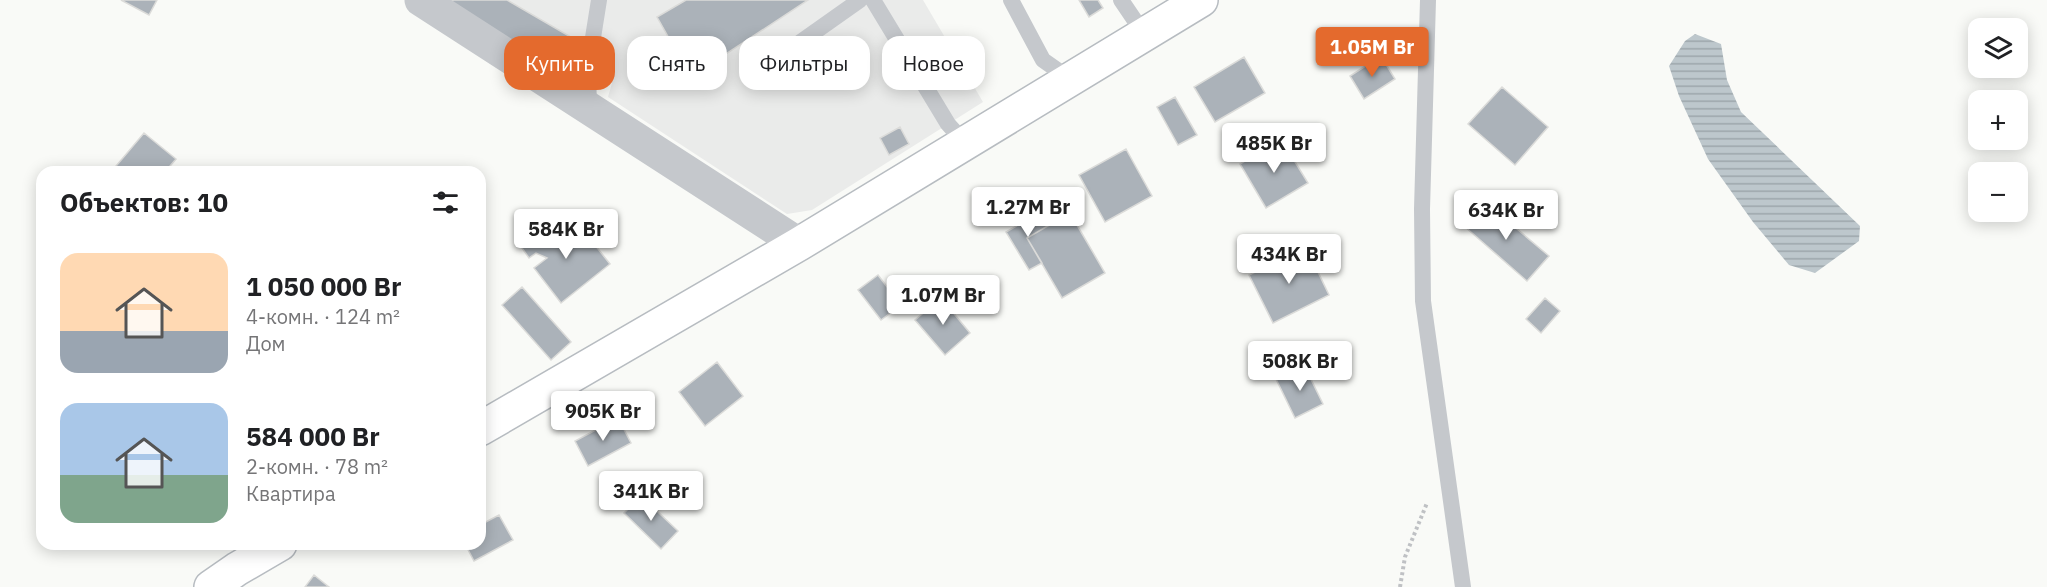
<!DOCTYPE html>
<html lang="ru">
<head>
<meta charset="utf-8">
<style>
	:root { --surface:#fff; --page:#f6f6f6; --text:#202124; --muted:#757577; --accent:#e46a2d }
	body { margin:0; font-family:"IBM Plex Sans",sans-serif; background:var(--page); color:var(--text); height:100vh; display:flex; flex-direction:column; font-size:22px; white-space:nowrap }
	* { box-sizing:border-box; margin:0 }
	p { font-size:20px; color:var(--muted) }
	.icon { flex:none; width:33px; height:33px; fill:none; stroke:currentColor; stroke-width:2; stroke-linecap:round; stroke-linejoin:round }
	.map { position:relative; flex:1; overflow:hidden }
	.drawer { position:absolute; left:36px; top:166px; width:450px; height:384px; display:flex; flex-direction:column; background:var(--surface); border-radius:18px; box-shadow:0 3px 15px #0003 }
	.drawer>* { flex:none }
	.top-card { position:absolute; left:504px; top:36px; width:570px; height:54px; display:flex; gap:12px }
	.controls { position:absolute; left:1968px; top:18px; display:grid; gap:12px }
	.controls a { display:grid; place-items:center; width:60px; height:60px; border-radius:12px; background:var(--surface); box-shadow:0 3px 15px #0003; font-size:30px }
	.price { position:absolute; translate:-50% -51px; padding:0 14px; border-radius:6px; background:#fff; color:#222; font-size:20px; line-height:39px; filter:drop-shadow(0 2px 3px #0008) }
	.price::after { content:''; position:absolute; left:50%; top:36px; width:18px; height:14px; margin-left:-9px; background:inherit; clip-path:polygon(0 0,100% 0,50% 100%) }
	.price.active { background:var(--accent); color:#fff }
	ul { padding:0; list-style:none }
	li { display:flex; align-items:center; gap:18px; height:150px; padding:0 24px }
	li span { display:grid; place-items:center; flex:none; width:168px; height:120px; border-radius:18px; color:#555 }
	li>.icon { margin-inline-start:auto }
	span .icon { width:72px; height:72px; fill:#fffc; stroke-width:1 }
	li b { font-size:26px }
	h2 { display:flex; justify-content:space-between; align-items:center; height:72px; padding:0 24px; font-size:26px }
	.tag { padding:0 21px; border-radius:18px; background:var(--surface); box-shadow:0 3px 15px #0003; font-size:21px; line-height:54px }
	.tag.active { background:var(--accent); color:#fff }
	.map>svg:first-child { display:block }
	.built { fill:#eaebea }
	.water { fill:url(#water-rules) }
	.building { fill:#abb2b9; stroke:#dbdbd9; stroke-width:1.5 }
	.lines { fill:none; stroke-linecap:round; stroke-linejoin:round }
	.secondary-casing { stroke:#b7bcc1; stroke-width:36 }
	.path { stroke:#bfc1c4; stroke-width:4; stroke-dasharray:3 3; stroke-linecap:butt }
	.lane { stroke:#c5c8cc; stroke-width:16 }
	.street { stroke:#c5c8cc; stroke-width:33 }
	.secondary { stroke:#fff; stroke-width:33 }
</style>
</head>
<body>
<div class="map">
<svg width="2047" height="587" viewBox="0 0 2047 587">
	<defs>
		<pattern id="water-rules" width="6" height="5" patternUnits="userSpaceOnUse" patternTransform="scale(1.5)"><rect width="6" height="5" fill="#bdc7cc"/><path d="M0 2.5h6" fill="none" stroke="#9da6ab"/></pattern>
	</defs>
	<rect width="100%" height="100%" fill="#f9faf7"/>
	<path class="built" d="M439 0H923L983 102 812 210 787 214 608 97 612 83 602 69 560 70Z"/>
	<path class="water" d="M1695 34 1721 44 1727 80 1741 112 1860 226 1859 241 1815 273 1789 265 1753 222 1708 159 1679 96 1669 66 1685 41Z"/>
	<path class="building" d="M121 0H157L149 15Z
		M453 0H507L576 40 560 70 449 6Z
		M686 0H808L691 77 657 17Z
		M1079 0H1098L1103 8 1089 17Z
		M850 51 864 73 844 85 830 64Z
		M1381 56 1395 79 1364 99 1350 76Z
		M1244 57 1265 93 1215 122 1194 87Z
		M1502 87 1548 127 1515 165 1468 124Z
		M1175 97 1197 135 1178 145 1157 107Z
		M900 127 909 144 889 155 880 138Z
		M144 133 176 159 165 172H111Z
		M1281 139 1308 183 1266 208 1240 164Z
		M1126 149 1152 196 1105 222 1079 175Z
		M1485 202 1549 256 1527 281 1464 226Z
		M1044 210 1051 224 1027 238 1042 263 1029 270 1006 232Z
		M1070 213 1105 273 1062 298 1027 238Z
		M576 221 610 264 561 303 534 268 547 258 536 253 529 258 522 248 553 225 560 234Z
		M1306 247 1329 295 1273 323 1249 275Z
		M878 275 901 305 881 320 858 290Z
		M522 287 571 342 551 360 502 305Z
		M941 298 970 333 945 355 915 320Z
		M1545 298 1560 311 1541 333 1526 319Z
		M717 362 743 396 705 426 679 392Z
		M1304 365 1323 404 1295 418 1276 379Z
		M618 418 631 443 588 466 575 441Z
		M641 496 678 531 661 549 624 513Z
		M499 515 513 540 474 561 465 544H480V525Z
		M314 575 329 587H305Z"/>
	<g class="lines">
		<g class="secondary-casing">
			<path id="secondary" d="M480 429 799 244 1201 0
				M211 587 237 569 280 544"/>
		</g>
		<path class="path" d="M1400 587 1405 557 1427 503"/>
		<path class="lane" d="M873 0 948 124 965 143
			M1011 0 1043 60 1070 79
			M1121 0 1144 34
			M1428 0 1422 209 1423 301 1463 587
			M758 72 860 0
			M589 108 588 69 599 0"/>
		<path class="street" d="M421 0 799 244"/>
		<use href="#secondary" class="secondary"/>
	</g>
</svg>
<div class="controls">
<a><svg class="icon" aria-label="layers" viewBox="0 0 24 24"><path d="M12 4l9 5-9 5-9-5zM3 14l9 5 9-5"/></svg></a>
<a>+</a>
<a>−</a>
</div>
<b class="price active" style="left:1372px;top:78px">1.05M Br</b>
<b class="price" style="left:1274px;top:174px">485K Br</b>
<b class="price" style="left:1028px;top:238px">1.27M Br</b>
<b class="price" style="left:1506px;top:241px">634K Br</b>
<b class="price" style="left:566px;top:260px">584K Br</b>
<b class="price" style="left:1289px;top:285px">434K Br</b>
<b class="price" style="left:943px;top:326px">1.07M Br</b>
<b class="price" style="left:1300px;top:392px">508K Br</b>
<b class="price" style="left:603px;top:442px">905K Br</b>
<b class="price" style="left:651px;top:522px">341K Br</b>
<div class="top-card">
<a class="tag active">Купить</a>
<a class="tag">Снять</a>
<a class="tag">Фильтры</a>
<a class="tag">Новое</a>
</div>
<section class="drawer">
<h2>Объектов: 10<svg class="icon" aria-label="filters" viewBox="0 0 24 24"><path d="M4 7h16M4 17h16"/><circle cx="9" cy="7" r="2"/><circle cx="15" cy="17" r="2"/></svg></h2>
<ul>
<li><span style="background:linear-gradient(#ffd9b3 65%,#9aa5b1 0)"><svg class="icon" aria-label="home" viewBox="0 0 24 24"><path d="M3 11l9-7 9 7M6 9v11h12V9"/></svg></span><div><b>1 050 000 Br</b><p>4-комн. · 124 m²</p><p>Дом</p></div></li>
<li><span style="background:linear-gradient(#a9c7e8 60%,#7fa58c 0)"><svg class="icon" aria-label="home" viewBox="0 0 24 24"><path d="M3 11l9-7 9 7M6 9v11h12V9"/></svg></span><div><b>584 000 Br</b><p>2-комн. · 78 m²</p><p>Квартира</p></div></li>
</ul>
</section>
</div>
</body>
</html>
